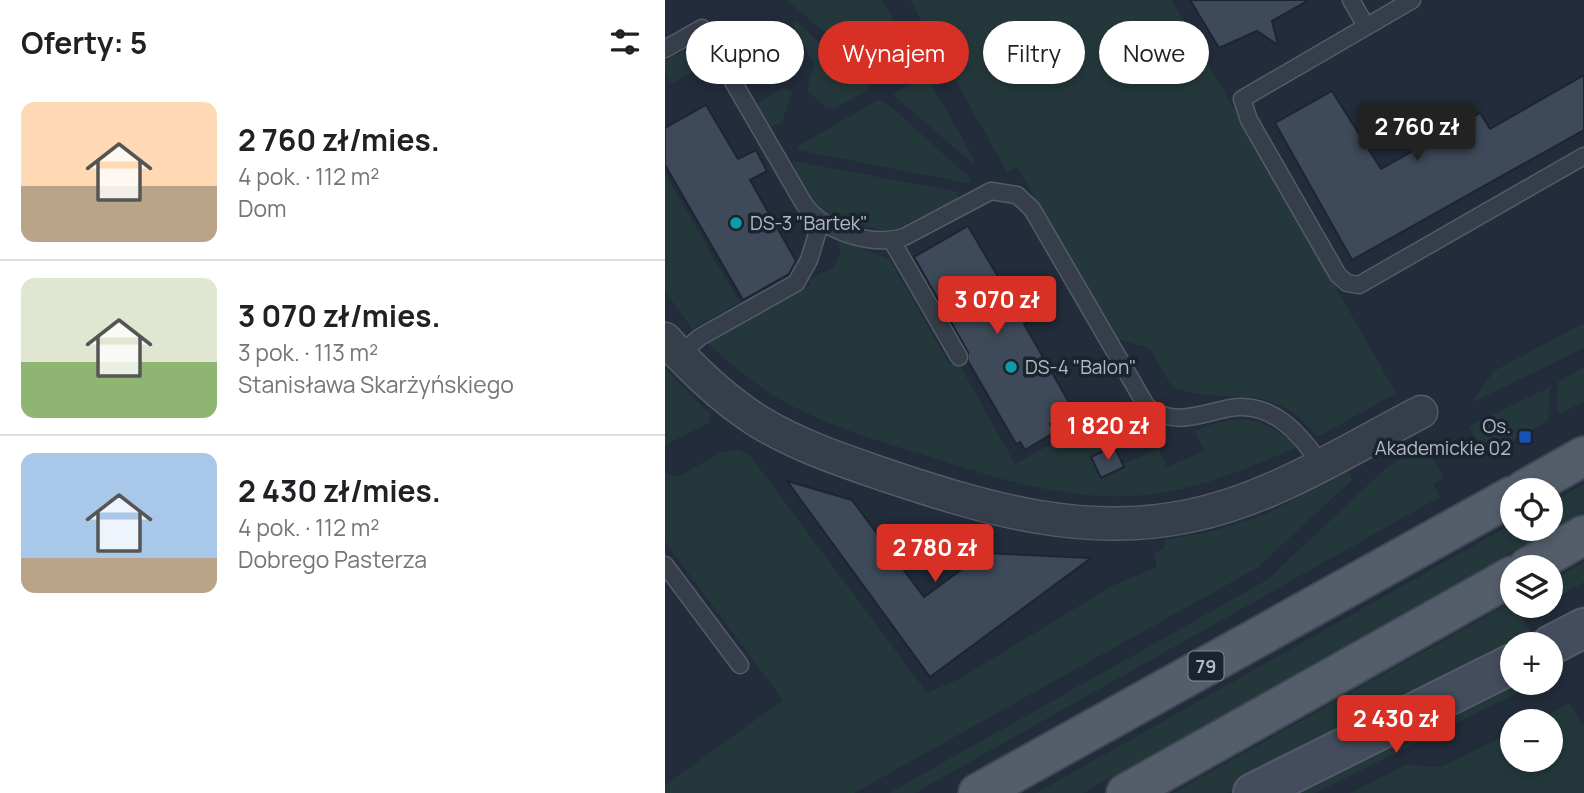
<!DOCTYPE html>
<html lang="pl">
<head>
<meta charset="utf-8">
<style>
	:root { --surface:#fff; --page:#f6f6f6; --text:#202124; --muted:#757577; --line:#e0e0e0; --accent:#d93025 }
	body { margin:0; font-family:Manrope,sans-serif; background:var(--page); color:var(--text); height:100vh; display:flex; flex-direction:column; font-size:26px; white-space:nowrap }
	* { box-sizing:border-box; margin:0 }
	p { font-size:23px; color:var(--muted) }
	.icon { flex:none; width:38px; height:38px; fill:none; stroke:currentColor; stroke-width:2; stroke-linecap:round; stroke-linejoin:round }
	.map { position:relative; flex:1; overflow:hidden }
	.panel { display:flex; flex-direction:column; background:var(--surface); width:665px }
	.panel>* { flex:none }
	.hud { position:absolute; left:21px; top:21px; width:665px; height:63px; display:flex; gap:14px }
	.tools { position:absolute; left:835px; top:478px; display:grid; gap:14px }
	.tools a { display:grid; place-items:center; width:63px; height:63px; border-radius:50%; background:var(--surface); box-shadow:0 4px 10px #0003; font-size:35px }
	.price { position:absolute; translate:-50% -60px; padding:0 16px; border-radius:7px; background:var(--accent); color:#fff; font-size:23px; line-height:46px; filter:drop-shadow(0 2px 4px #0008) }
	.price::after { content:''; position:absolute; left:50%; top:42px; width:21px; height:16px; margin-left:-10px; background:inherit; clip-path:polygon(0 0,100% 0,50% 100%) }
	.price.active { background:#222; color:#fff }
	ul { padding:0; list-style:none }
	li { display:flex; align-items:center; gap:21px; height:175px; padding:0 21px }
	li+li { border-top:2px solid var(--line) }
	li span { display:grid; place-items:center; flex:none; width:196px; height:140px; border-radius:14px; color:#555 }
	li>.icon { margin-inline-start:auto }
	span .icon { width:84px; height:84px; fill:#fffc; stroke-width:1 }
	li b { font-size:30px }
	h2 { display:flex; justify-content:space-between; align-items:center; height:84px; padding:0 21px; font-size:30px }
	.pill { padding:0 24px; border-radius:32px; background:var(--surface); box-shadow:0 4px 10px #0003; font-size:24px; line-height:63px }
	.pill.active { background:var(--accent); color:#fff }
	main { display:flex; flex:1; min-height:0 }
	.map>svg:first-child { display:block }
	.green { fill:#24383b }
	.building { fill:#3e4a59; stroke:#1d2531; stroke-width:2 }
	.lines { fill:none; stroke-linecap:round; stroke-linejoin:round }
	.lane-casing { stroke:#545b68; stroke-width:19 }
	.street-casing { stroke:#545b68; stroke-width:35 }
	.secondary-casing { stroke:#545b68; stroke-width:42 }
	.primary-casing { stroke:#3f4753; stroke-width:42 }
	.lane { stroke:#363e4a; stroke-width:16 }
	.street { stroke:#363e4a; stroke-width:32 }
	.secondary { stroke:#444d5d; stroke-width:38 }
	.primary { stroke:#545d6a; stroke-width:38 }
	.culture-dot { fill:#0f9aa8; stroke:#1b232f; stroke-width:2.5 }
	.transit-dot { fill:#1a4fb4; stroke:#1b232f; stroke-width:2.5 }
	.labels { text-anchor:middle; dominant-baseline:central; stroke-width:7; stroke-linejoin:round; paint-order:stroke }
	.shield { fill:#1b232f; stroke:#848b99; stroke-width:2 }
	.shield-label { font-size:18px; font-weight:bold; fill:#b1b8c6 }
	.poi-label { font-size:19px; fill:#b1b8c6; stroke:#1b232f; text-anchor:start }
</style>
</head>
<body>
<main>
<section class="panel">
<h2>Oferty: 5<svg class="icon" aria-label="filters" viewBox="0 0 24 24"><path d="M4 7h16M4 17h16"/><circle cx="9" cy="7" r="2"/><circle cx="15" cy="17" r="2"/></svg></h2>
<ul>
<li><span style="background:linear-gradient(#ffd9b3 60%,#b9a48a 0)"><svg class="icon" aria-label="home" viewBox="0 0 24 24"><path d="M3 11l9-7 9 7M6 9v11h12V9"/></svg></span><div><b>2 760 zł/mies.</b><p>4 pok. · 112 m²</p><p>Dom</p></div></li>
<li><span style="background:linear-gradient(#dfe7d0 60%,#8fb573 0)"><svg class="icon" aria-label="home" viewBox="0 0 24 24"><path d="M3 11l9-7 9 7M6 9v11h12V9"/></svg></span><div><b>3 070 zł/mies.</b><p>3 pok. · 113 m²</p><p>Stanisława Skarżyńskiego</p></div></li>
<li><span style="background:linear-gradient(#a9c7e8 75%,#b9a48a 0)"><svg class="icon" aria-label="home" viewBox="0 0 24 24"><path d="M3 11l9-7 9 7M6 9v11h12V9"/></svg></span><div><b>2 430 zł/mies.</b><p>4 pok. · 112 m²</p><p>Dobrego Pasterza</p></div></li>
</ul>
</section>
<div class="map">
<svg width="919" height="793" viewBox="0 0 919 793">
	<rect width="100%" height="100%" fill="#222c3a"/>
	<path class="green" d="M122 0H217L228 18 225 22 160 33Z
		M245 0H507L731 393 653 437C601 375 567 409 507 387L484 348 448 338 352 167 342 172Z
		M130 21 203 84 205 89 170 108H162L142 91 149 64 127 23Z
		M211 33C225 38 232 50 246 56L248 61 247 66 215 82 173 45 174 41Z
		M35 42 46 62 6 84 0 73V61Z
		M258 74 261 75 309 159 307 163 228 95Z
		M119 88 127 92 117 122 106 127 93 109 94 102Z
		M213 100 223 104 306 179 302 183 132 150 135 145Z
		M128 161 294 192 293 198 228 230H216L161 215 153 209 132 176Z
		M0 173 74 302 27 329 0 291Z
		M169 237 225 260 285 365 293 362 350 464 463 401C475 426 480 437 451 450L458 465 493 448 502 467 539 451 530 431C573 412 597 415 632 447 583 468 536 489 482 495 402 503 324 476 249 452 205 438 162 425 121 403 92 387 66 364 41 342L145 285 143 280 169 267 176 251Z
		M919 323V348L806 403 829 371Z
		M919 367V401L896 414 892 412 893 382Z
		M0 369 46 415 44 423 0 445Z
		M885 387 883 421 820 456 804 426Z
		M760 444 779 478 768 484 775 497 250 793H224L602 580 722 467Z
		M72 450 84 454 262 693 294 679 447 586 491 567 490 552 499 549 500 540 548 531 597 516 683 472 687 480 592 568 189 793H0V785L118 700 0 542V473L13 477 55 453Z
		M919 484V511L418 793H371L847 524V528H886V503Z
		M919 562V582L886 601V581Z
		M847 602V606H877L857 617 866 633 919 604V615L861 644H847V651L562 793H508Z
		M847 682 872 683 650 793H620Z
		M905 703 917 725 919 724V793H685L741 765 776 767 847 732V760H886V721H869Z"/>
	<path class="building" d="M525 0H644L607 21 613 45 592 31 554 48Z
		M919 75V130L687 260 610 123 667 91 716 169 815 113 825 129Z
		M41 105 73 159 91 150 102 171 85 180 131 261 124 274 78 300 0 165V128Z
		M303 226 342 292 364 280 381 312 359 324 409 411 385 424 390 432 360 450 355 442 351 444 303 361V352L249 257Z
		M449 446 459 467 436 478 426 457Z
		M122 481 187 500 259 597 319 553 426 558 265 677Z"/>
	<g class="lines">
		<g class="lane-casing">
			<path id="lane" d="M686 0 701 26
				M747 0 577 99 584 120 673 275 682 283 694 285 919 156
				M0 49 37 28 139 204C159 232 207 247 239 237L326 191 352 195 367 209 482 407C511 427 534 414 565 408 607 401 636 434 656 465
				M227 241 294 357
				M14 355 35 337 131 283 144 260 156 221
				M0 565 75 665"/>
		</g>
		<g class="street-casing">
			<path id="street" d="M0 339C28 370 60 401 96 423 136 447 180 461 223 476 322 509 420 538 524 516 608 499 682 450 756 412"/>
		</g>
		<g class="secondary-casing">
			<path id="secondary" d="M886 645 919 628
				M588 793 847 664"/>
		</g>
		<g class="primary-casing">
			<path id="primary" d="M859 490 919 456
				M863 567 919 535
				M313 793 847 496
				M461 793 847 576"/>
		</g>
		<use href="#lane" class="lane"/>
		<use href="#street" class="street"/>
		<use href="#secondary" class="secondary"/>
		<use href="#primary" class="primary"/>
	</g>
	<g class="culture-dot">
		<circle cx="71" cy="223" r="7"/>
		<circle cx="346" cy="367" r="7"/>
	</g>
	<rect class="transit-dot" x="853" y="430" width="14" height="14" rx="3.5"/>
	<g class="labels">
		<rect class="shield" x="523.5" y="651.5" width="35" height="29" rx="5"/>
		<g class="shield-label">
			<text x="541" y="666">79</text>
		</g>
		<g class="poi-label">
			<text x="85" y="223">DS-3 "Bartek"</text>
			<text x="360" y="367">DS-4 "Balon"</text>
			<text x="846" y="426" text-anchor="end">Os.<tspan x="846" dy="22">Akademickie 02</tspan></text>
		</g>
	</g>
</svg>
<div class="tools">
<a><svg class="icon" aria-label="locate" viewBox="0 0 24 24"><circle cx="12" cy="12" r="6"/><path d="M12 2v4M12 18v4M2 12h4M18 12h4"/></svg></a>
<a><svg class="icon" aria-label="layers" viewBox="0 0 24 24"><path d="M12 4l9 5-9 5-9-5zM3 14l9 5 9-5"/></svg></a>
<a>+</a>
<a>−</a>
</div>
<b class="price active" style="left:752px;top:163px">2 760 zł</b>
<b class="price" style="left:332px;top:336px">3 070 zł</b>
<b class="price" style="left:443px;top:462px">1 820 zł</b>
<b class="price" style="left:270px;top:584px">2 780 zł</b>
<b class="price" style="left:731px;top:755px">2 430 zł</b>
<div class="hud">
<a class="pill">Kupno</a>
<a class="pill active">Wynajem</a>
<a class="pill">Filtry</a>
<a class="pill">Nowe</a>
</div>
</div>
</main>
</body>
</html>
